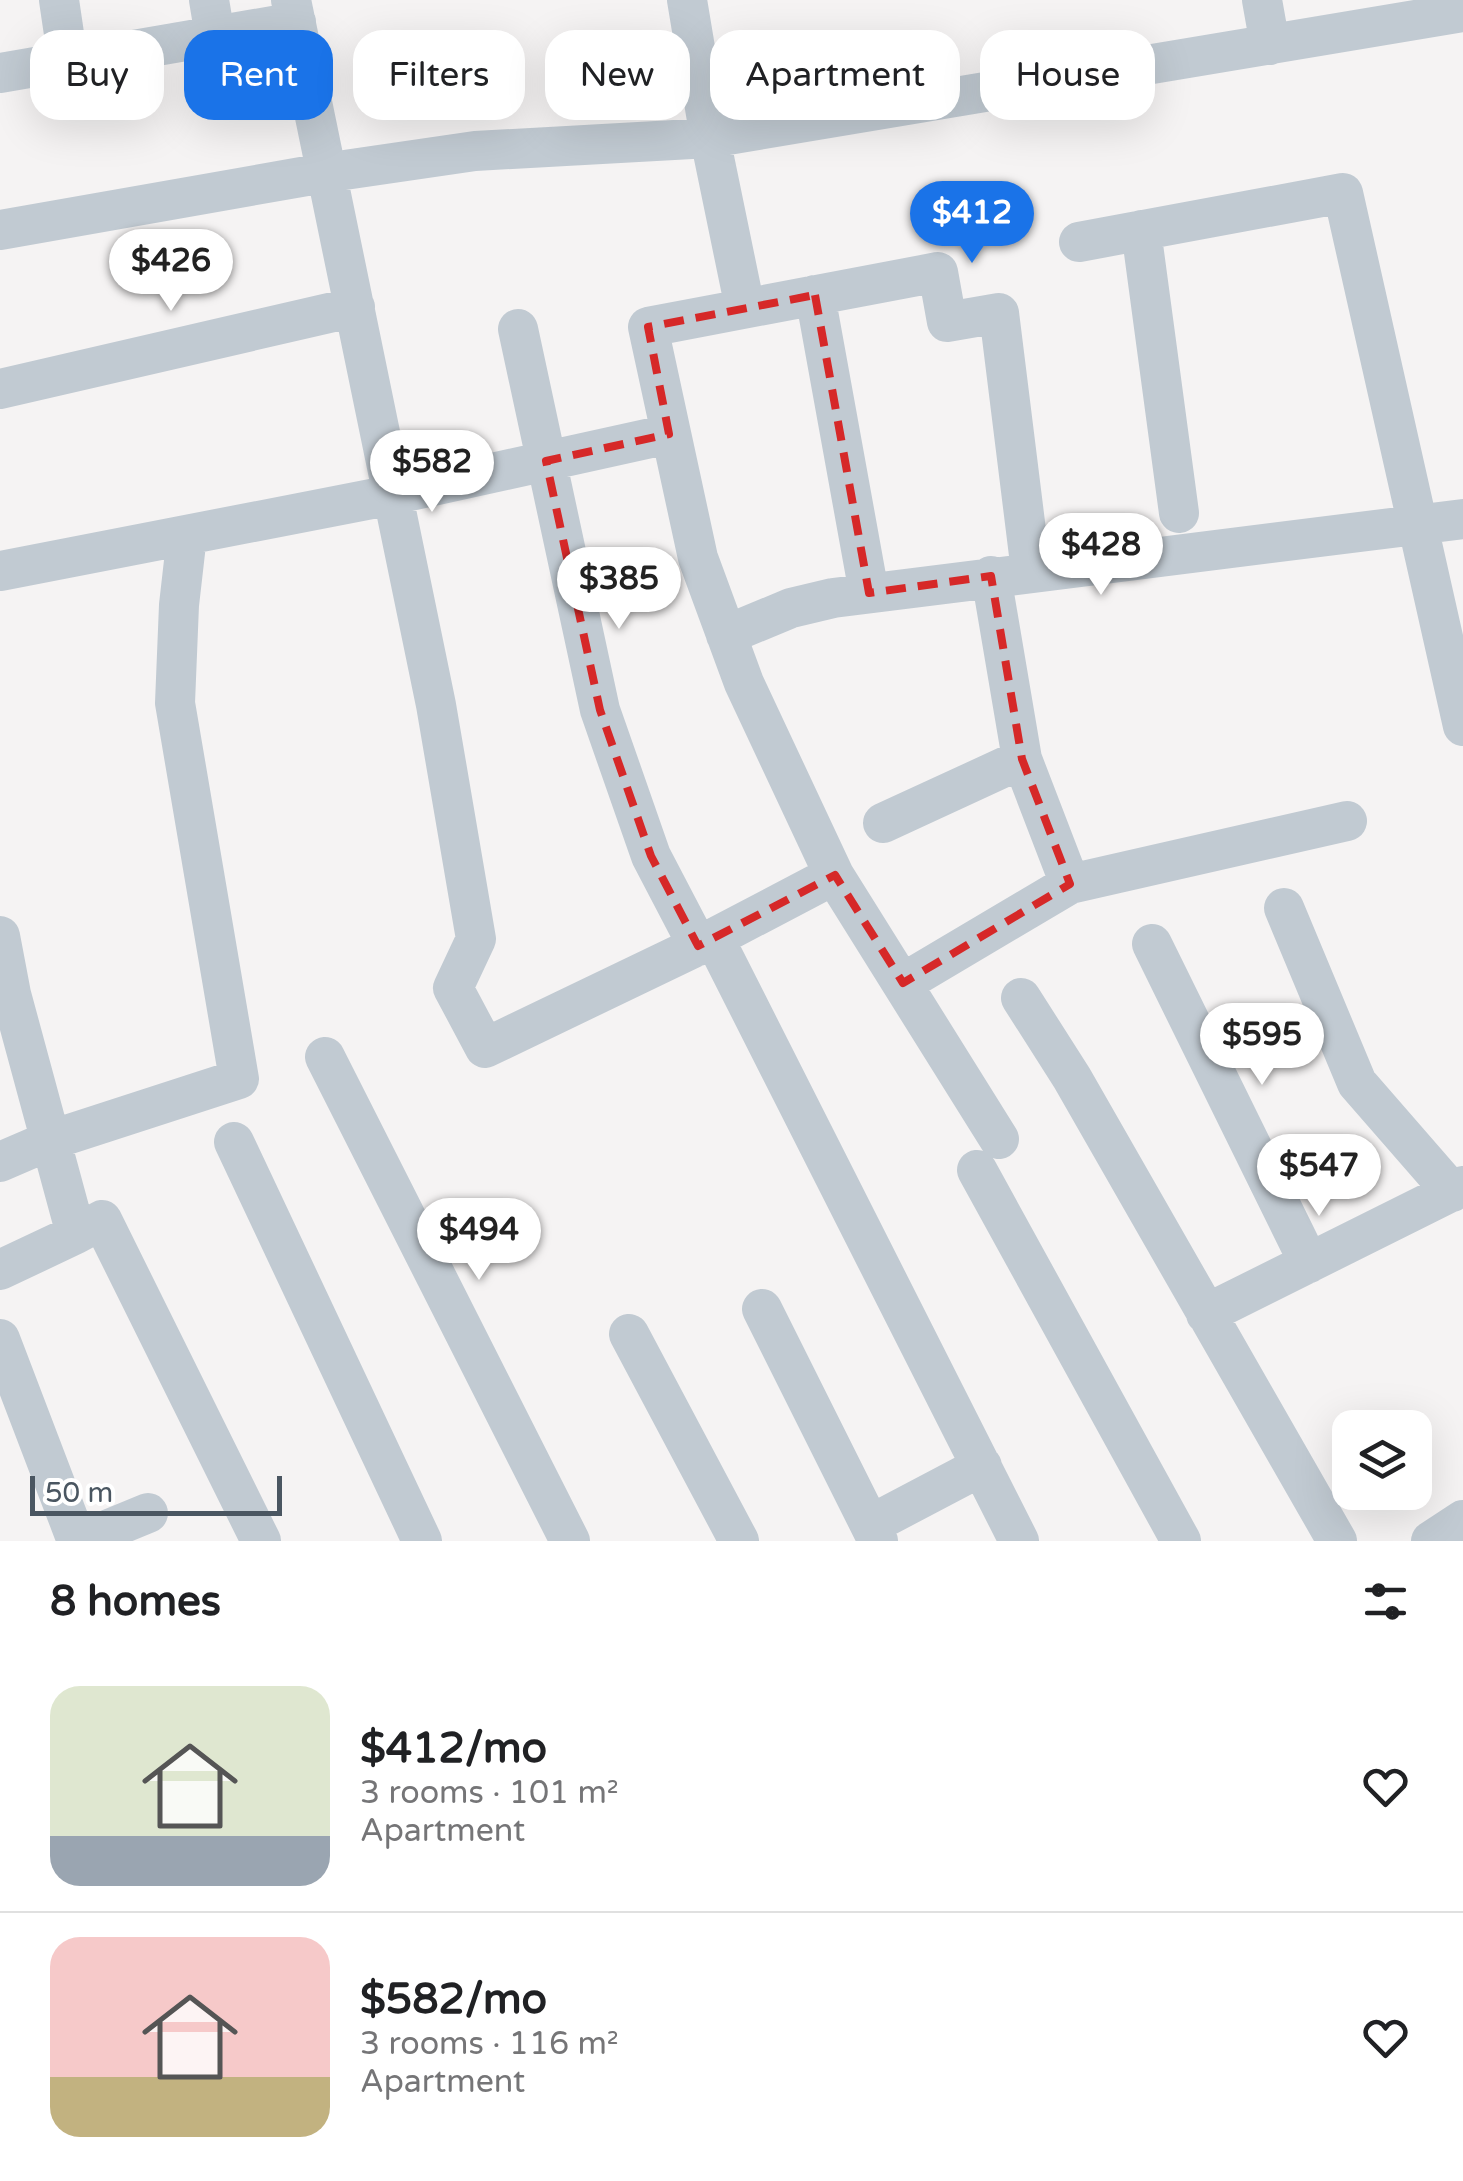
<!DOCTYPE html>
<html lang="en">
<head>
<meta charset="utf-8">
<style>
	:root { --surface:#fff; --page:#f2f2f2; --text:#202124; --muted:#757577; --line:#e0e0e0; --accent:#1a73e8 }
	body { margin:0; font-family:"Varela Round",sans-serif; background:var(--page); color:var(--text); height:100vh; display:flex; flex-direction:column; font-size:38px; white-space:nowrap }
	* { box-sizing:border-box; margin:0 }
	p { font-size:32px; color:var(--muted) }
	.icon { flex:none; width:55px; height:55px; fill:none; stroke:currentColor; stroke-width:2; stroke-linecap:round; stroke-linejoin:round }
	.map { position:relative; height:1541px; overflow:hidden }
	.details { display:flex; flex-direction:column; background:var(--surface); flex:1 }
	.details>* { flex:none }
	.top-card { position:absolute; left:30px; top:30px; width:1405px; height:90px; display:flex; gap:20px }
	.fabs { position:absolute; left:1332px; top:1410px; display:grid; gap:20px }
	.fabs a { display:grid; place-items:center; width:100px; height:100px; border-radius:20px; background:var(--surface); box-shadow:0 10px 40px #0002; font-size:50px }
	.scale { position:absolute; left:30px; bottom:25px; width:252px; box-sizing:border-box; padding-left:10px; border:5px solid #4a5661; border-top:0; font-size:28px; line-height:35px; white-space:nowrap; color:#4a5661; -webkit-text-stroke:8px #fff; paint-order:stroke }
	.price { position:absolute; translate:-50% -85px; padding:0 22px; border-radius:35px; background:#fff; color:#222; font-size:32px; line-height:65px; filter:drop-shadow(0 2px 5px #0008) }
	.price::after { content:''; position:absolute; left:50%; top:60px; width:30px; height:22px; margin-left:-15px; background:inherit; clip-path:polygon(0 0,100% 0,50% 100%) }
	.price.on { background:var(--accent); color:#fff }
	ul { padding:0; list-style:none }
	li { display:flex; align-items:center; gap:30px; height:250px; padding:0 50px }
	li+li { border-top:2px solid var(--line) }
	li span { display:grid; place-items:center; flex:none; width:280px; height:200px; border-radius:30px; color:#555 }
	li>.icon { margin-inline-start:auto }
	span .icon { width:120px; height:120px; fill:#fffc; stroke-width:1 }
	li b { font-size:42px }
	h2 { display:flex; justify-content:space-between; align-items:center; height:120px; padding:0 50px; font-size:42px }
	.chip { padding:0 35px; border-radius:30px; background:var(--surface); box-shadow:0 10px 40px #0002; font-size:35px; line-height:90px }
	.chip.on { background:var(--accent); color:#fff }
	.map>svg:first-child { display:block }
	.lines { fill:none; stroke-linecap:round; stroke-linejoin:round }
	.minor { stroke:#c1cad2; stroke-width:40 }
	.marked { fill:none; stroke:#d62828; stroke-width:8; stroke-dasharray:20 12; stroke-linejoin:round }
</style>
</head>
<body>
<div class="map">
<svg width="1463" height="1541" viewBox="0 0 1463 1541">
	<rect width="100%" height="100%" fill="#f5f3f3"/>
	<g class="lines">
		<path class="minor" d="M59 0 68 61
			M209 0 215 36
			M291 0 436 705 476 939 453 988 485 1048 714 938 834 875
			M687 0 710 138 745 308
			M1262 0 1270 45
			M0 73 296 22
			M0 230 324 173 475 151 710 138 1463 12
			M1141 230 1179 513
			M1079 242 1343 193 1463 726
			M815 295 869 593
			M518 329 600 710 651 856 698 946
			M0 389 355 307
			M0 571 392 495 669 434
			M991 576 1022 759 1070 884
			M726 635 791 608 833 598 1463 519
			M883 823 1022 759
			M1284 908 1357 1083 1452 1192
			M0 936 11 994 76 1234 102 1220 261 1541
			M714 938 1019 1541
			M1152 944 1309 1263
			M903 983 1070 884 1347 821
			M1021 998 1072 1078 1337 1541
			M325 1057 570 1541
			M999 1139 834 875 744 683 698 558 648 327 938 272 947 322 999 313 1031 571
			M234 1142 422 1541
			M0 1162 51 1140 239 1079 175 703 179 605 187 535
			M977 1170 1181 1541
			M0 1270 76 1234
			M762 1309 878 1541
			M1206 1314 1463 1186
			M629 1334 739 1541
			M0 1339 77 1541
			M870 1525 982 1466
			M80 1541 148 1513
			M1431 1541 1463 1520"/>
	</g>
	<path class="marked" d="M815 295 869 593 991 576 1022 759 1070 884 903 983 835 875 698 946 651 856 600 710 546 461 669 434 648 327Z"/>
</svg>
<div class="fabs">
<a><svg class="icon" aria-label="layers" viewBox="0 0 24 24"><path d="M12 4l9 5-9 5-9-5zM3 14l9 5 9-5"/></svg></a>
</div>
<div class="scale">50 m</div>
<b class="price on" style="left:972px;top:266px">$412</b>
<b class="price" style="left:171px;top:314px">$426</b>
<b class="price" style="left:432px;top:515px">$582</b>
<b class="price" style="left:1101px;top:598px">$428</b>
<b class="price" style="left:619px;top:632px">$385</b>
<b class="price" style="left:1262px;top:1088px">$595</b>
<b class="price" style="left:1319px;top:1219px">$547</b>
<b class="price" style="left:479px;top:1283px">$494</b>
<div class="top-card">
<a class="chip">Buy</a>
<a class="chip on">Rent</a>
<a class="chip">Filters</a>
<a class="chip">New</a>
<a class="chip">Apartment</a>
<a class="chip">House</a>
</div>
</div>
<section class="details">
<h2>8 homes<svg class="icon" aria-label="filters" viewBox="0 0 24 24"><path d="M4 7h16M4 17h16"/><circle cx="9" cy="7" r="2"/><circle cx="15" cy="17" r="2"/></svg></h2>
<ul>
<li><span style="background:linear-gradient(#dfe7d0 75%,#9aa5b1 0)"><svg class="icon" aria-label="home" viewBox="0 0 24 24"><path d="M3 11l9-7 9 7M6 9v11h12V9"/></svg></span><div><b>$412/mo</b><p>3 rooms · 101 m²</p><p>Apartment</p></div><svg class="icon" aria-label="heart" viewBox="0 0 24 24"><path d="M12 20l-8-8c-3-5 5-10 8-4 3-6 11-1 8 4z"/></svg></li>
<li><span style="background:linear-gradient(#f6c9c9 70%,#c2b280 0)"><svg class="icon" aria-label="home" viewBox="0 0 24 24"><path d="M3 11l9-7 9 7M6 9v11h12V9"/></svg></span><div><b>$582/mo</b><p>3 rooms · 116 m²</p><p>Apartment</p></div><svg class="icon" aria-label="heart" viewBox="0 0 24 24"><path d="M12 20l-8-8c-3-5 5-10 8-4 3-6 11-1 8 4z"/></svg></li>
</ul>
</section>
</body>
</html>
